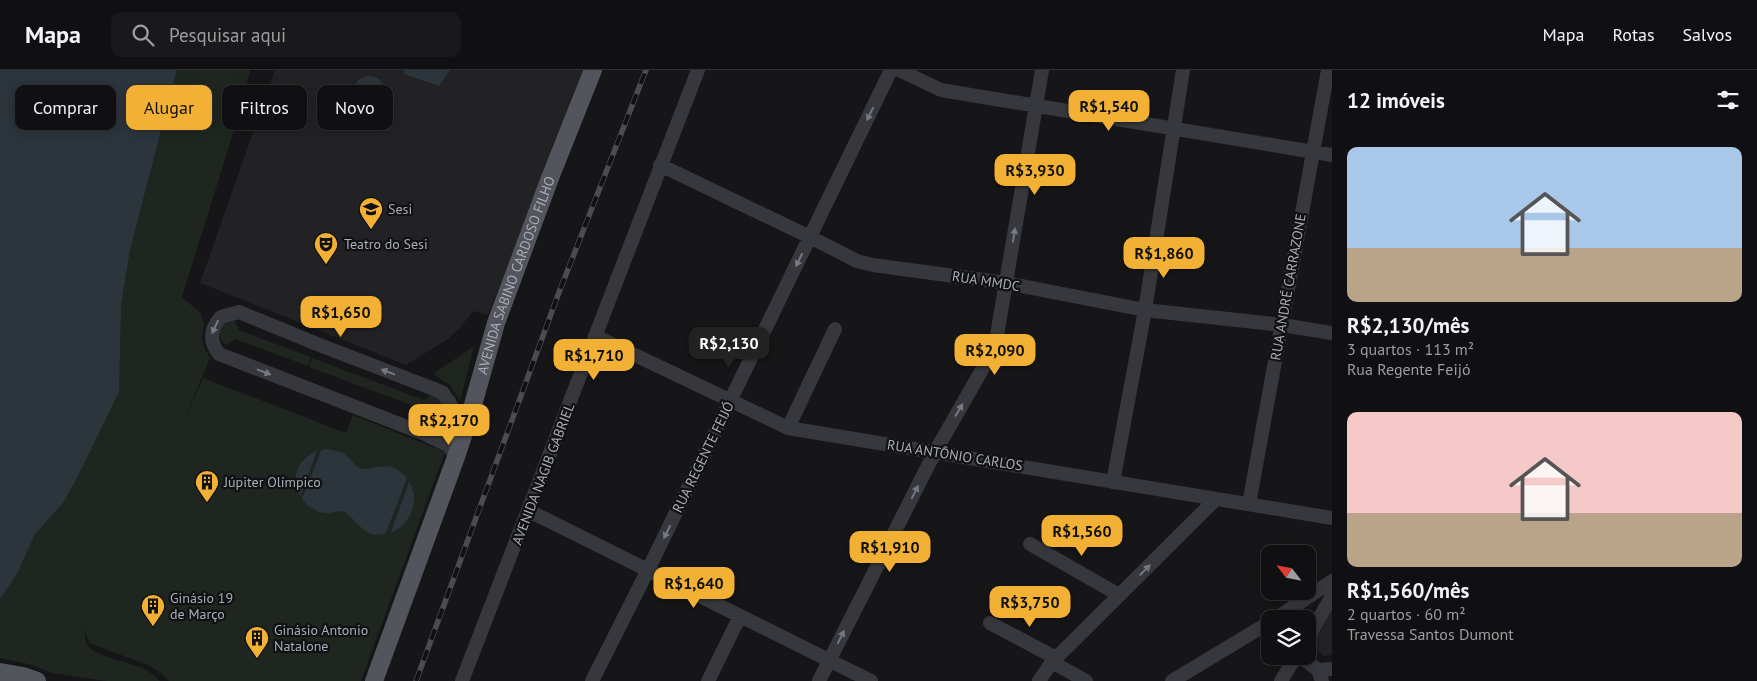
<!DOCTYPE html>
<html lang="pt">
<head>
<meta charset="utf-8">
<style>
	:root { --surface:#101012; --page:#19191b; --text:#f1f3f6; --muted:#9c9d9f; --line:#303032; --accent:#f2b134 }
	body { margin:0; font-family:"PT Sans",sans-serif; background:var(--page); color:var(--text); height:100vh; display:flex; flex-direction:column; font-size:19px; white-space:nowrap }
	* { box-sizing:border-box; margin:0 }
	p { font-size:16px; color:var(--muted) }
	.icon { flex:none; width:28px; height:28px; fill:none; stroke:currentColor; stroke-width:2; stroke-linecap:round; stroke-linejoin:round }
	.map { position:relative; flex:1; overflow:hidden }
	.details { display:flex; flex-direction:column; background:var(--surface); width:425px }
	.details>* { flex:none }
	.banner { position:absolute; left:15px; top:15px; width:475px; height:45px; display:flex; gap:10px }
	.needle { width:32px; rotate:302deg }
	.tools { position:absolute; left:1261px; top:475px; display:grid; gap:10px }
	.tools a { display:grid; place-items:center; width:55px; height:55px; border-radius:10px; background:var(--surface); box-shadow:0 2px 12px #0003,0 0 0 1px var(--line); font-size:25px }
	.price { position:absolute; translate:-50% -42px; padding:0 11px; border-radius:10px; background:var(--accent); color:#111; font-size:16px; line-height:32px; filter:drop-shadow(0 1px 2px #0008) }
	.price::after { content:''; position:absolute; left:50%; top:30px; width:15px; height:11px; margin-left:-8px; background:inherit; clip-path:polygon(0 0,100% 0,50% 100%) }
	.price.on { background:#222; color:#fff }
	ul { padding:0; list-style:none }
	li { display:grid; align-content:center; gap:10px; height:265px; padding:0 15px }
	li span { display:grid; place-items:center; height:155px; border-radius:10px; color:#555 }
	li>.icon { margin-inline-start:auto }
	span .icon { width:90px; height:90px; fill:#fffc; stroke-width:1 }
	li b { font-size:21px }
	h2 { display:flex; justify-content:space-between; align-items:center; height:60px; padding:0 15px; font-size:21px }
	.tag { padding:0 18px; border-radius:10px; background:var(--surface); box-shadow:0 2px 12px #0003,0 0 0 1px var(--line); font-size:18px; line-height:45px }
	.tag.on { background:var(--accent); color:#111 }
	header { display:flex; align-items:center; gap:30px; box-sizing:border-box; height:70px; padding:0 25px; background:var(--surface); border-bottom:1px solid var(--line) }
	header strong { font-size:24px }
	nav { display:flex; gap:28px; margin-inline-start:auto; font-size:18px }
	.search { width:350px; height:45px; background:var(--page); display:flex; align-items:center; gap:12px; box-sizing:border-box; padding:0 18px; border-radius:10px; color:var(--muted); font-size:19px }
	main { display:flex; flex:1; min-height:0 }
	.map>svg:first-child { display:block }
	.built { fill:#222225 }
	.green { fill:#1e261f }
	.water { fill:#2c353c }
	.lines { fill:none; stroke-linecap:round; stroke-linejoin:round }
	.minor { stroke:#37383d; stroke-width:14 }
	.major { stroke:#53555c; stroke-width:18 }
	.rail-casing { stroke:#4a4c52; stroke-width:5.5 }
	.rail { stroke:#111113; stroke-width:4; stroke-dasharray:11; stroke-linecap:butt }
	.oneway { fill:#757881 }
	.labels { text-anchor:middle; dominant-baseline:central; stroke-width:4.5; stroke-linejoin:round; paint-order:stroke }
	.poi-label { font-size:14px; fill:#a8adb8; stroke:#111113; text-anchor:start }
	.street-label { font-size:14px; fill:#a8adb8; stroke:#111113 }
</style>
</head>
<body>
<header>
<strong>Mapa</strong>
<div class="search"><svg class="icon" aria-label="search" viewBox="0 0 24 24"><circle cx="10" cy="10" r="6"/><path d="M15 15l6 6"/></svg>Pesquisar aqui</div>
<nav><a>Mapa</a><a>Rotas</a><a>Salvos</a></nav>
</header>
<main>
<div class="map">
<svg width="1332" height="611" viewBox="0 0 1332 611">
	<rect width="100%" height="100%" fill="#161618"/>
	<path class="built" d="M275 0H587L488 245 473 241 460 258 448 269 406 295 200 213Z
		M1332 539V585L1324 586 1316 579 1314 570Z"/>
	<path class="green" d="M177 0H250L240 41 182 227 201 244 204 253 202 268 205 279 210 288 179 362 203 308 346 363 353 345 445 382 361 611H169L158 601 150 596 89 573 85 561 87 550C85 557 83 569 88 576 98 588 133 592 148 601 153 604 156 608 160 611H106L92 609 52 603 33 595 0 588V529L17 504 35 464 63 433 76 410 121 236 130 180Z
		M235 251 239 260 311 287 308 296 235 269 226 275C218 270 218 262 224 254Z
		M474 276 460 331 450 315 433 304Z
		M312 288 424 330 432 324 443 331 444 344C436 352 432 354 421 349L419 338 309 297Z"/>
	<path class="water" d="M0 0H177L130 180 121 236 119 322 76 410 63 433 35 464 17 504 0 529Z
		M404 0H450L439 16 404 4Z
		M353 22a16 16 0 1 1 32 0a16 16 0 1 1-32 0Z
		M324 379C333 380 342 381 348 387 353 391 355 396 361 399 381 399 390 389 407 408L386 463C366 471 358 451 345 442 339 440 335 442 329 443 318 444 308 437 302 429L321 381Z
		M317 381 300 426C290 408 298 388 317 381Z
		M409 412C421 429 410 457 391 462Z"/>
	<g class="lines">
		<path class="minor" d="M899 0 941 20 1332 85
			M660 95 810 167 857 191 873 195 1006 213 1145 240 1282 255 1332 263
			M595 266 788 358 1332 448
			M788 358 835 259
			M425 364C442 356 454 351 449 331
			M456 387 449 376 425 364 219 284C209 271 210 259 221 247L239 242 317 274 434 319 443 323 455 342 460 345 471 342
			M1113 412 1145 240 1183 0
			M1249 434 1328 0
			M529 441 871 611
			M1030 474 1119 525
			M1275 549 1332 511
			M990 553 1056 588
			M1308 567 1332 526
			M1300 586 1318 600 1322 611
			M1052 592 1086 611
			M1318 600 1332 599
			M462 611 698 0
			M592 611 648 500 891 0
			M708 611 740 546
			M819 611 935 382 995 277 1042 0
			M1039 611 1052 592 1216 429
			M1172 611 1270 552
			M1281 611 1296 586"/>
		<g class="major">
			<path d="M0 602 23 606 37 611"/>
			<path id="s1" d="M374 611 456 387 471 342 496 253 550 108 593 0"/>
		</g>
		<g class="rail-casing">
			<path id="rail" d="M416 611 558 225 646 0"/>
		</g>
		<use href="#rail" class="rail"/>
	</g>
	<defs><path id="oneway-solid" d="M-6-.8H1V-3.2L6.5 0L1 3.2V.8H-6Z" transform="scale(1.25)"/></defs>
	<g class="oneway">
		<use href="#oneway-solid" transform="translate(870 44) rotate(116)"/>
		<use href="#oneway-solid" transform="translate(1014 165) rotate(-81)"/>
		<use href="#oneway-solid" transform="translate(799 190) rotate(116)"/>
		<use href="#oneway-solid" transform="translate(215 257) rotate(115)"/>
		<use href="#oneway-solid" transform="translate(264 302) rotate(21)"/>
		<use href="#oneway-solid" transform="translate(388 302) rotate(-159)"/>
		<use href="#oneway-solid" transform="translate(959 340) rotate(-60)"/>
		<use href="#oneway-solid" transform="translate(915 422) rotate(-63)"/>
		<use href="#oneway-solid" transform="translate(667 462) rotate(116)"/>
		<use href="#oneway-solid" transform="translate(1145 500) rotate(-45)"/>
		<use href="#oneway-solid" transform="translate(841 567) rotate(-63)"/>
	</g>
	<defs>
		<g id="school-pin" transform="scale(1.25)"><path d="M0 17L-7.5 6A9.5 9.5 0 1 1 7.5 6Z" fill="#f2b134" stroke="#111113"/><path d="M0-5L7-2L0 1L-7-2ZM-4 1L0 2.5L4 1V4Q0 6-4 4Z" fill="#111"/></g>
		<g id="theatre-pin" transform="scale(1.25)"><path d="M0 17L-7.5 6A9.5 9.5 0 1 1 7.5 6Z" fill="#f2b134" stroke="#111113"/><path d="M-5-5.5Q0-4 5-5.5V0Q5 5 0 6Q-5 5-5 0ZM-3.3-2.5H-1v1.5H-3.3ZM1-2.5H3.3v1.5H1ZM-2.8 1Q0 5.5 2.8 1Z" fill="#111"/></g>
		<g id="building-pin" transform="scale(1.25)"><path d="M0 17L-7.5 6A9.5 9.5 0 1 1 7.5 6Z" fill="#f2b134" stroke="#111113"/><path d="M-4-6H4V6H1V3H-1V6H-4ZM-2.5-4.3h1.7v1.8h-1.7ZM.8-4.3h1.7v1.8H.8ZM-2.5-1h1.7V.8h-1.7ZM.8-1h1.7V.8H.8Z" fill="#111"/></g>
	</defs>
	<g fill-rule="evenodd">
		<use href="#school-pin" x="371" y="139"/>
		<use href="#theatre-pin" x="326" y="174"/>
		<use href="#building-pin" x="207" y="412"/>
		<use href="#building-pin" x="153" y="536"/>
		<use href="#building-pin" x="257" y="568"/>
	</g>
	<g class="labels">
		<g class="poi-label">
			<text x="388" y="139">Sesi</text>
			<text x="344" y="174">Teatro do Sesi</text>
			<text x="224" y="412">Júpiter Olímpico</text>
			<text x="170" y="528">Ginásio 19<tspan x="170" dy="16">de Março</tspan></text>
			<text x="274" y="560">Ginásio Antonio<tspan x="274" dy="16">Natalone</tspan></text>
		</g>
		<g class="street-label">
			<text stroke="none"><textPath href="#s1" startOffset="430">AVENIDA SABINO CARDOSO FILHO</textPath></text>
			<text transform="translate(986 211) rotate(9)">RUA MMDC</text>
			<text transform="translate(1288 217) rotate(-80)">RUA ANDRÉ CARRAZONE</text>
			<text transform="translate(955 385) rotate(9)">RUA ANTÔNIO CARLOS</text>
			<text transform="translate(703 387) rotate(-64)">RUA REGENTE FEIJÓ</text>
			<text transform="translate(543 404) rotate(-69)">AVENIDA NAGIB GABRIEL</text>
		</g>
	</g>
</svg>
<div class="tools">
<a><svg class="needle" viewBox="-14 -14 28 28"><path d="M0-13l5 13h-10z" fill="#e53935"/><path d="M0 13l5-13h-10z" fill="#9c9d9f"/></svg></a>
<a><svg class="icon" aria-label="layers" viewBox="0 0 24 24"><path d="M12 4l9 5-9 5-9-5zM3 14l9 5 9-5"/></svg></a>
</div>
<b class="price" style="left:1109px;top:62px">R$1,540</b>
<b class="price" style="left:1035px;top:126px">R$3,930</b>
<b class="price" style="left:1164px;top:209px">R$1,860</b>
<b class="price" style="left:341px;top:268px">R$1,650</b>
<b class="price on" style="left:729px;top:299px">R$2,130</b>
<b class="price" style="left:995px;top:306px">R$2,090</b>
<b class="price" style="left:594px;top:311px">R$1,710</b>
<b class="price" style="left:449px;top:376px">R$2,170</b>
<b class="price" style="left:1082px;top:487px">R$1,560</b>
<b class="price" style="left:890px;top:503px">R$1,910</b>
<b class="price" style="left:694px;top:539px">R$1,640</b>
<b class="price" style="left:1030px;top:558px">R$3,750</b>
<div class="banner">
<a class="tag">Comprar</a>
<a class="tag on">Alugar</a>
<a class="tag">Filtros</a>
<a class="tag">Novo</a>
</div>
</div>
<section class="details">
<h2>12 imóveis<svg class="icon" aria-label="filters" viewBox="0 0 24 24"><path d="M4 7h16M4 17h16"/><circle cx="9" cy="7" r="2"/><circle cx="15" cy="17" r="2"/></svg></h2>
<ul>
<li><span style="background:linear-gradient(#a9c7e8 65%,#b9a48a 0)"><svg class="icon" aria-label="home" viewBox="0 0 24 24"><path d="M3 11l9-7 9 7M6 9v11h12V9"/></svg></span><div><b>R$2,130/mês</b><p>3 quartos · 113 m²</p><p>Rua Regente Feijó</p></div></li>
<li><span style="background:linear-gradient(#f6c9c9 65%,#b9a48a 0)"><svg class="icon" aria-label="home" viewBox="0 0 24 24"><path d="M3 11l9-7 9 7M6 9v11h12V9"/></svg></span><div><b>R$1,560/mês</b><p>2 quartos · 60 m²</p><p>Travessa Santos Dumont</p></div></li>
</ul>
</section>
</main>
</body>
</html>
